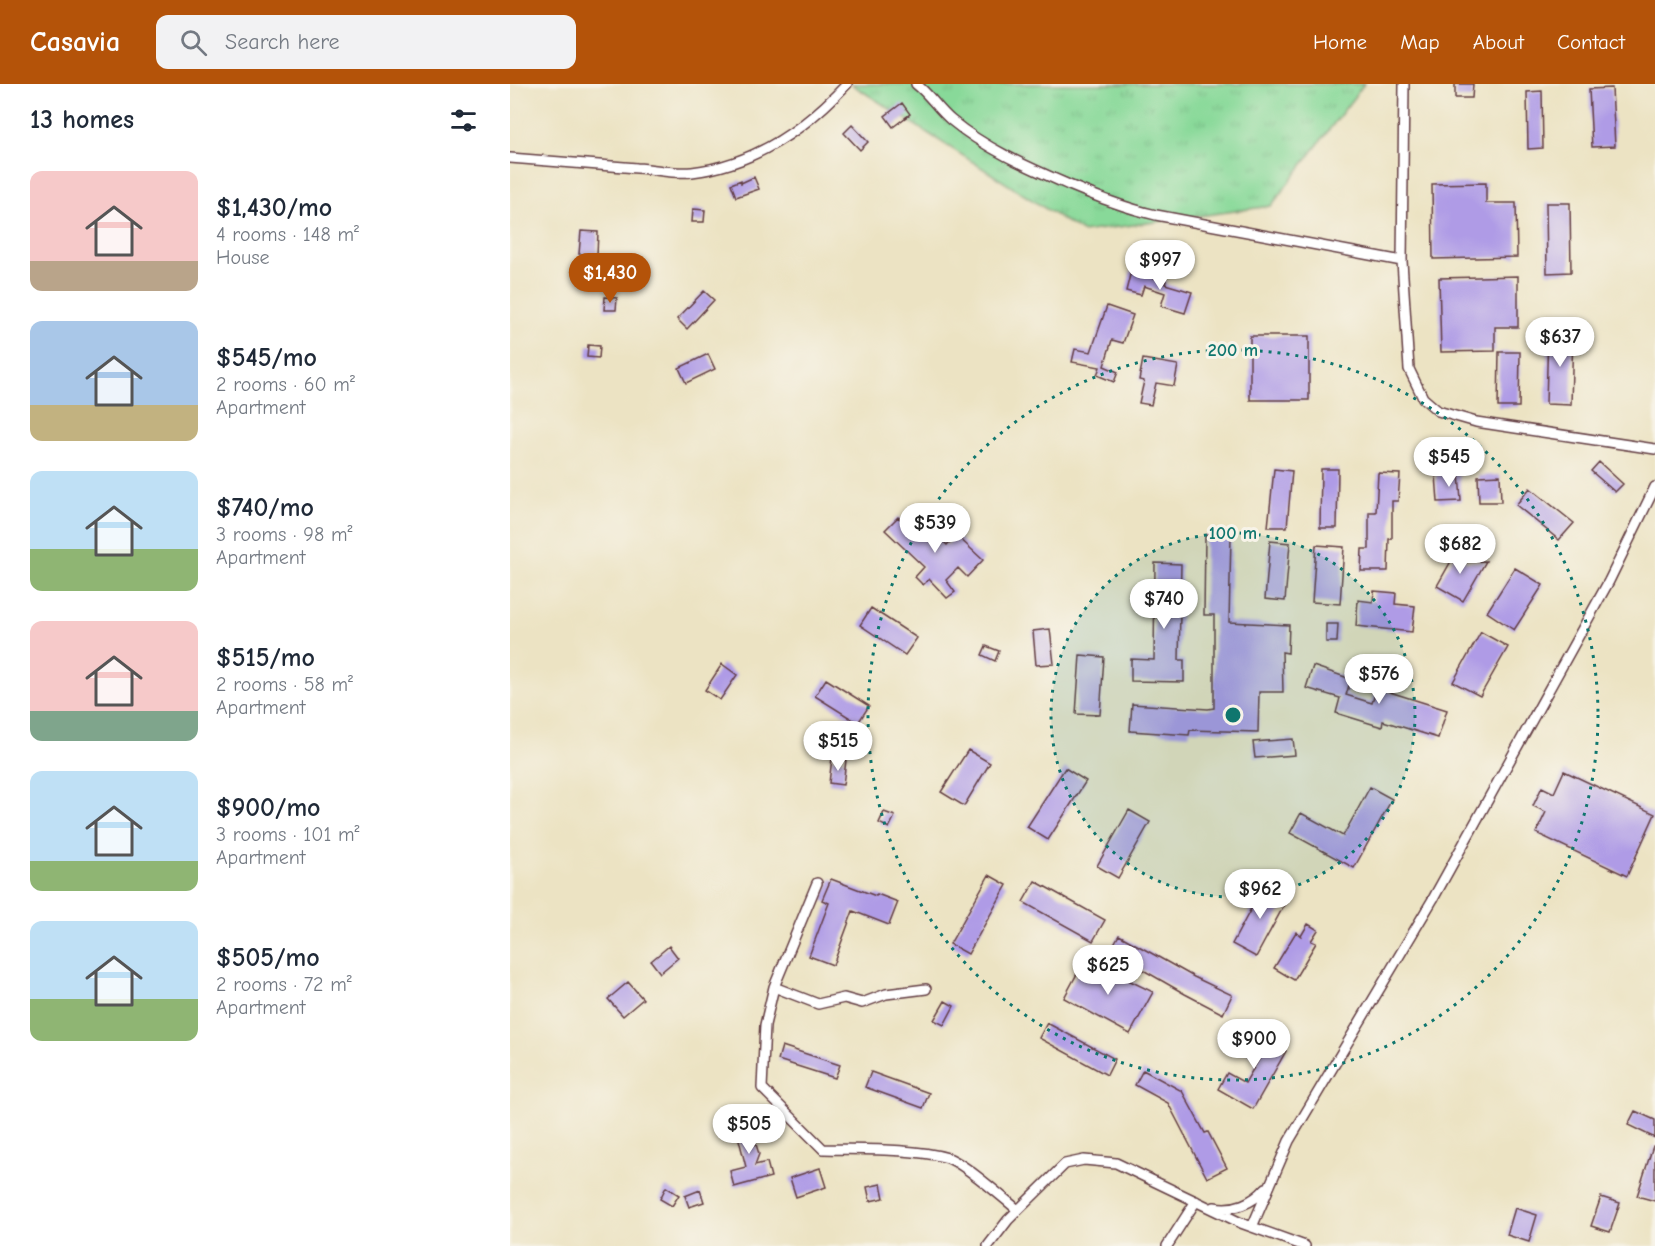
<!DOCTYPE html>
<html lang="en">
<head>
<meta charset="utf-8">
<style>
	:root { --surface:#fff; --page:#f2f2f3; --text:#1f2937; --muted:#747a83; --accent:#b45309 }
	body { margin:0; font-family:"Comic Neue",sans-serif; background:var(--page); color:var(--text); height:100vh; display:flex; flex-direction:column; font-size:22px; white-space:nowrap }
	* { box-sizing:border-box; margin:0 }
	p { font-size:20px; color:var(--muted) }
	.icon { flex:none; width:33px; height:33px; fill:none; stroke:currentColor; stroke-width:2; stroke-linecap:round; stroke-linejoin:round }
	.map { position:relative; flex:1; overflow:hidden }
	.side { display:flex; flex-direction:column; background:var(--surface); width:510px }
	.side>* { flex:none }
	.price { position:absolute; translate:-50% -51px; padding:0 14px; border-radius:21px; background:#fff; color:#222; font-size:20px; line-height:39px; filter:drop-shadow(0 2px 3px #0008) }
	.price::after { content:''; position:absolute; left:50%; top:36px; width:18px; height:14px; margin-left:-9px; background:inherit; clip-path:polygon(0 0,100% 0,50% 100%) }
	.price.on { background:var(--accent); color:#fff }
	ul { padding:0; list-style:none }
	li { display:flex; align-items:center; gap:18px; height:150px; padding:0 30px }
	li span { display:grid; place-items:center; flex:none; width:168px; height:120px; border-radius:12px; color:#555 }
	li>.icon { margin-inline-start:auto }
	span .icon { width:72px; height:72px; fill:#fffc; stroke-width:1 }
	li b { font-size:26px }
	h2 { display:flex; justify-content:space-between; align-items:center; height:72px; padding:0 30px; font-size:26px }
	header { display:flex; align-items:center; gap:36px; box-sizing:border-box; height:84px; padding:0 30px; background:var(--accent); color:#fff }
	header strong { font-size:28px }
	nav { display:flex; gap:33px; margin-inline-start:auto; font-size:21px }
	.search { width:420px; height:54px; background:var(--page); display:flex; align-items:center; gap:15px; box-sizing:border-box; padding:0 21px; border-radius:12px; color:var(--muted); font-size:22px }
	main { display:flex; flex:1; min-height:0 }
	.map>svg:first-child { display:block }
	.grass { fill:url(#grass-tufts); stroke:#697c62; stroke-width:1.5 }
	.building { fill:#af9be6 }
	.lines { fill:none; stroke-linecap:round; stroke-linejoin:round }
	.street-casing { stroke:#623c42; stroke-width:12 }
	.street { stroke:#fff; stroke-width:9 }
	.ring { fill:none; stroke:#0f766e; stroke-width:3; stroke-dasharray:3 6 }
	.centre { fill:#0f766e; stroke:#f7f3e8; stroke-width:3 }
	.ring-label { font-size:18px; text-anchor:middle; font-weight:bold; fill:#0f766e; stroke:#f7f3e8; stroke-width:6; stroke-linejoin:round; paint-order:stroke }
</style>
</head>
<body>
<header>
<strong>Casavia</strong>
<div class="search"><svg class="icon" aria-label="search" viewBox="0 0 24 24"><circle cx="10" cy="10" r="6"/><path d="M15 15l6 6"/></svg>Search here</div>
<nav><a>Home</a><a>Map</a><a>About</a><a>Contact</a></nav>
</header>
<main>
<section class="side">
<h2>13 homes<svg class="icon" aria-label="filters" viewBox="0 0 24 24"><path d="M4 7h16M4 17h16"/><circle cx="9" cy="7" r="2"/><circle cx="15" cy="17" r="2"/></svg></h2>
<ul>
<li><span style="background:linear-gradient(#f6c9c9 75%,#b9a48a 0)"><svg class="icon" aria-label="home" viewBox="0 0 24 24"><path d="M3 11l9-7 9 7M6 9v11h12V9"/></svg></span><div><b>$1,430/mo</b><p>4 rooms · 148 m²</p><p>House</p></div></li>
<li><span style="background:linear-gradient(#a9c7e8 70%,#c2b280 0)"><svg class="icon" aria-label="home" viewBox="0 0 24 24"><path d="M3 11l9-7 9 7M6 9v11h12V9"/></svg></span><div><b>$545/mo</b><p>2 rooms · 60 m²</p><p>Apartment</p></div></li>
<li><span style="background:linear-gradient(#bfe0f5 65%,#8fb573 0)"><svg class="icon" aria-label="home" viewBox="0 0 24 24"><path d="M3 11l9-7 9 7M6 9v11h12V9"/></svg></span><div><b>$740/mo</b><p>3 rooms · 98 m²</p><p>Apartment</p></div></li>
<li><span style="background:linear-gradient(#f6c9c9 75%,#7fa58c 0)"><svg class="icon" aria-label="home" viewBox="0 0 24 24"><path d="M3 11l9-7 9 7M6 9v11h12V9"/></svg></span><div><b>$515/mo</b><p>2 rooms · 58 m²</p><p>Apartment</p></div></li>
<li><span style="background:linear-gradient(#bfe0f5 75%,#8fb573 0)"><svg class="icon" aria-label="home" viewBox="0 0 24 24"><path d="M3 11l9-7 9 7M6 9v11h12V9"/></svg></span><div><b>$900/mo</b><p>3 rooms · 101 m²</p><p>Apartment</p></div></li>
<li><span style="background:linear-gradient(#bfe0f5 65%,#8fb573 0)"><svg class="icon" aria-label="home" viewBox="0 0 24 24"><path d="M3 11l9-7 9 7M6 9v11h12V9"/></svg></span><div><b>$505/mo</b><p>2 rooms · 72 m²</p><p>Apartment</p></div></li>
</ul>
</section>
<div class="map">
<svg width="1145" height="1162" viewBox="0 0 1145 1162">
	<defs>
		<pattern id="grass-tufts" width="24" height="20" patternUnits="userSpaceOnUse" patternTransform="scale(1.5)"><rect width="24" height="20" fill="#88d999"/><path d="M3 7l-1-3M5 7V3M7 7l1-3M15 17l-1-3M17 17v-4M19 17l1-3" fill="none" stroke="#77ba84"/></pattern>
	</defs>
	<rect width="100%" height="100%" fill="#f7f3e8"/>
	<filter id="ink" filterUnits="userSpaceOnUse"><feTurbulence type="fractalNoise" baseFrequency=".0167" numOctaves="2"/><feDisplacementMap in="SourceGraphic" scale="12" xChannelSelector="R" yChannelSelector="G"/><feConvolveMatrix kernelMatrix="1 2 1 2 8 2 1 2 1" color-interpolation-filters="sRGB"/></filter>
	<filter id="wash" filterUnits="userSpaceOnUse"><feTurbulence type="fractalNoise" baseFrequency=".008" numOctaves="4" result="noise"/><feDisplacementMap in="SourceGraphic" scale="24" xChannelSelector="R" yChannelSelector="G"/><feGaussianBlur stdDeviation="1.35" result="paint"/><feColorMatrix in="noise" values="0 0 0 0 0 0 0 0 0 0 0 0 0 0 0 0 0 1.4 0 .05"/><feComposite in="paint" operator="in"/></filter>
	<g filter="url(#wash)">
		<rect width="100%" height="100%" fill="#ece3c3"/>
		<path class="grass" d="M341 0H854L761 122 572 148Z"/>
		<g id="blocks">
			<path class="building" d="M945 0H963L962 14H945Z
				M1102 4 1105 62 1082 63 1079 5Z
				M1032 7 1033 64 1018 65 1017 8Z
				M392 19 400 30 383 43 375 32Z
				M342 41 358 58 350 66 334 49Z
				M244 93 249 105 226 113 221 100 231 96V99Z
				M976 99V119H1006L1007 173 923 175 922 100Z
				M1036 119H1060L1061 188 1037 189Z
				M183 125 195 126 194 138H182Z
				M71 147 88 148 87 171 69 170Z
				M621 187 645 194 656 197 655 200 682 208 675 229 651 222 655 209 634 202 631 211 616 207Z
				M1008 192V243H985V267L931 268 929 194Z
				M194 207 204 216 177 245 167 235Z
				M95 213 107 214 106 226H94Z
				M597 222 623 231 613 259 602 256 594 282 608 288 604 298 587 291 590 283 562 278 565 265 581 268Z
				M1038 247 1063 248 1061 321 1036 320Z
				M740 252H799V316H740Z
				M78 261 90 262 89 274 77 273Z
				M989 268H1010L1009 323H988Z
				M198 270 205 285 176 299 169 284Z
				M633 275 668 281 664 302 646 299 641 321 629 319 634 297 629 296Z
				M1089 378 1113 400 1105 408 1081 387Z
				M764 385 782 387 777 443H758Z
				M811 385H828L827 444H810Z
				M868 389 890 390 888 417H882V455H879L878 487H851L852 465H859V428H866Z
				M949 389 951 417 928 418 926 391Z
				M990 391 991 418H969L968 392Z
				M1020 404 1064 439 1049 456 1006 421Z
				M388 433 403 447 412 437 437 461 446 451 473 476 457 493 448 484 436 496 445 508 437 514 419 495 413 501 405 493 414 483 375 446Z
				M695 451 721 452 719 538 779 541 778 569 772 568 773 608H749L748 648 680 646 679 651 620 647 622 620 698 625 704 624V531H694Z
				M953 456 955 478 976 477 953 517 927 502Z
				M760 457 780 459 775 517 755 515Z
				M806 461 834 463 830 520 802 518Z
				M645 479 671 480 669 576H674V598L621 597V575L644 576Z
				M1005 484 1033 501 1004 546 977 528Z
				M864 507 886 509 885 520 905 522 902 548 846 542 848 516 863 518Z
				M361 524 407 554 395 571 350 541Z
				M816 540H828L827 558H816Z
				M540 545 544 580 526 581 523 547Z
				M971 548 998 563 970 612 943 598Z
				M476 562 489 567 485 577 472 571Z
				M570 571 594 573 590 631 566 630Z
				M212 580 227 591 210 616 195 606Z
				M803 582 841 595 836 611 862 619 867 604 937 626 928 654 873 637 872 643 826 629 830 614 796 604Z
				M316 595 359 622 348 639 305 612Z
				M783 655 785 671 745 674 743 658Z
				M458 666 480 679 454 722 431 708Z
				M322 674 336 676 333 701 319 699Z
				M555 684 576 697 538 756 517 743Z
				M1054 687 1145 730 1117 792 1026 749 1036 728 1023 722 1032 703 1044 709Z
				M860 703 882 715 844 784 780 749 791 729 833 752Z
				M619 726 640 738 608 794 587 782Z
				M374 728 385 732 379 744 369 739Z
				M479 791 497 801 458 870 440 860Z
				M321 795 366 812 367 810 388 818 379 841 343 827 323 881 299 872 319 819 312 816Z
				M525 797 595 836 583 857 513 818Z
				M755 799 779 812 746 873 722 860Z
				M798 840 808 846 801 857 806 859 784 896 764 884 786 848 791 852Z
				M609 851 684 893 722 911 713 930 675 910 600 867Z
				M159 862 168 874 150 889 141 877Z
				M575 875 643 908 620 950 554 914Z
				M118 898 133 915 113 932 98 915Z
				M435 917 444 922 434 941 424 936Z
				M537 939 605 975 597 991 529 954Z
				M736 945 776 967 743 1025 708 1005 717 989 735 999 749 975 727 962Z
				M272 962 330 981 325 994 268 976Z
				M633 986 672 1007 695 1049 698 1048 717 1084 697 1094 658 1019 625 1001Z
				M361 988 419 1009 413 1024 355 1003Z
				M1125 1027 1145 1036V1054L1118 1041Z
				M232 1032 246 1037 251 1056 244 1054 249 1070 245 1081 257 1078 261 1093 224 1103 220 1087 236 1083 227 1048Z
				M1143 1062H1145V1117L1127 1112Z
				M310 1084 316 1103 286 1113 280 1094Z
				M371 1100 374 1114 360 1117 357 1103Z
				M156 1103 169 1111 162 1122 150 1115Z
				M190 1106 194 1118 179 1123 175 1112Z
				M1091 1113 1110 1119 1100 1148 1081 1142Z
				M1005 1124 1027 1131 1019 1158 997 1151Z"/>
		</g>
	</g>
	<g filter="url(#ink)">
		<use href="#blocks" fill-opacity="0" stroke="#623c42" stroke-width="1.5"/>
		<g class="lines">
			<g class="street-casing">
				<path id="street" d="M406 0C420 11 428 25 441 36 476 65 518 83 559 101 588 113 615 124 646 131L892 177
					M894 0 892 177 899 285 913 314 928 327 966 338 1145 365
					M0 74C42 77 85 81 127 84 146 85 163 90 182 88 244 81 296 44 337 0
					M307 799 264 903 255 941 252 1004 313 1065C351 1066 402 1064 438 1074 455 1080 492 1113 508 1126
					M264 903 308 920 334 914 352 919 376 910 416 905
					M704 1123C724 1127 743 1119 756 1104
					M742 1143 779 1057 923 815 1099 497 1145 403
					M478 1162 498 1136 555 1080 574 1076 606 1079 731 1139 795 1162
					M657 1162 686 1117"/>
			</g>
			<use href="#street" class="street"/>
		</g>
	</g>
	<circle cx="723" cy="631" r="182" fill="#0f766e" fill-opacity=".12"/>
	<g class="ring">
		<circle cx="723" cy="631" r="182"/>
		<circle cx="723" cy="631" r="365"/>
	</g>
	<circle cx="723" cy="631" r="9" class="centre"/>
	<g class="ring-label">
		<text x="723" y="272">200 m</text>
		<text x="723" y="455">100 m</text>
	</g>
</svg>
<b class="price" style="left:650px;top:207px">$997</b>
<b class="price on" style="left:100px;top:220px">$1,430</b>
<b class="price" style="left:1050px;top:284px">$637</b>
<b class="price" style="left:939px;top:404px">$545</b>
<b class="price" style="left:425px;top:470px">$539</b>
<b class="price" style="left:950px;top:491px">$682</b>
<b class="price" style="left:654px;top:546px">$740</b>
<b class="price" style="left:869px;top:621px">$576</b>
<b class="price" style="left:328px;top:688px">$515</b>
<b class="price" style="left:750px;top:836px">$962</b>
<b class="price" style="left:598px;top:912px">$625</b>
<b class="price" style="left:744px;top:986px">$900</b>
<b class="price" style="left:239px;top:1071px">$505</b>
</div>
</main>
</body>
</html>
